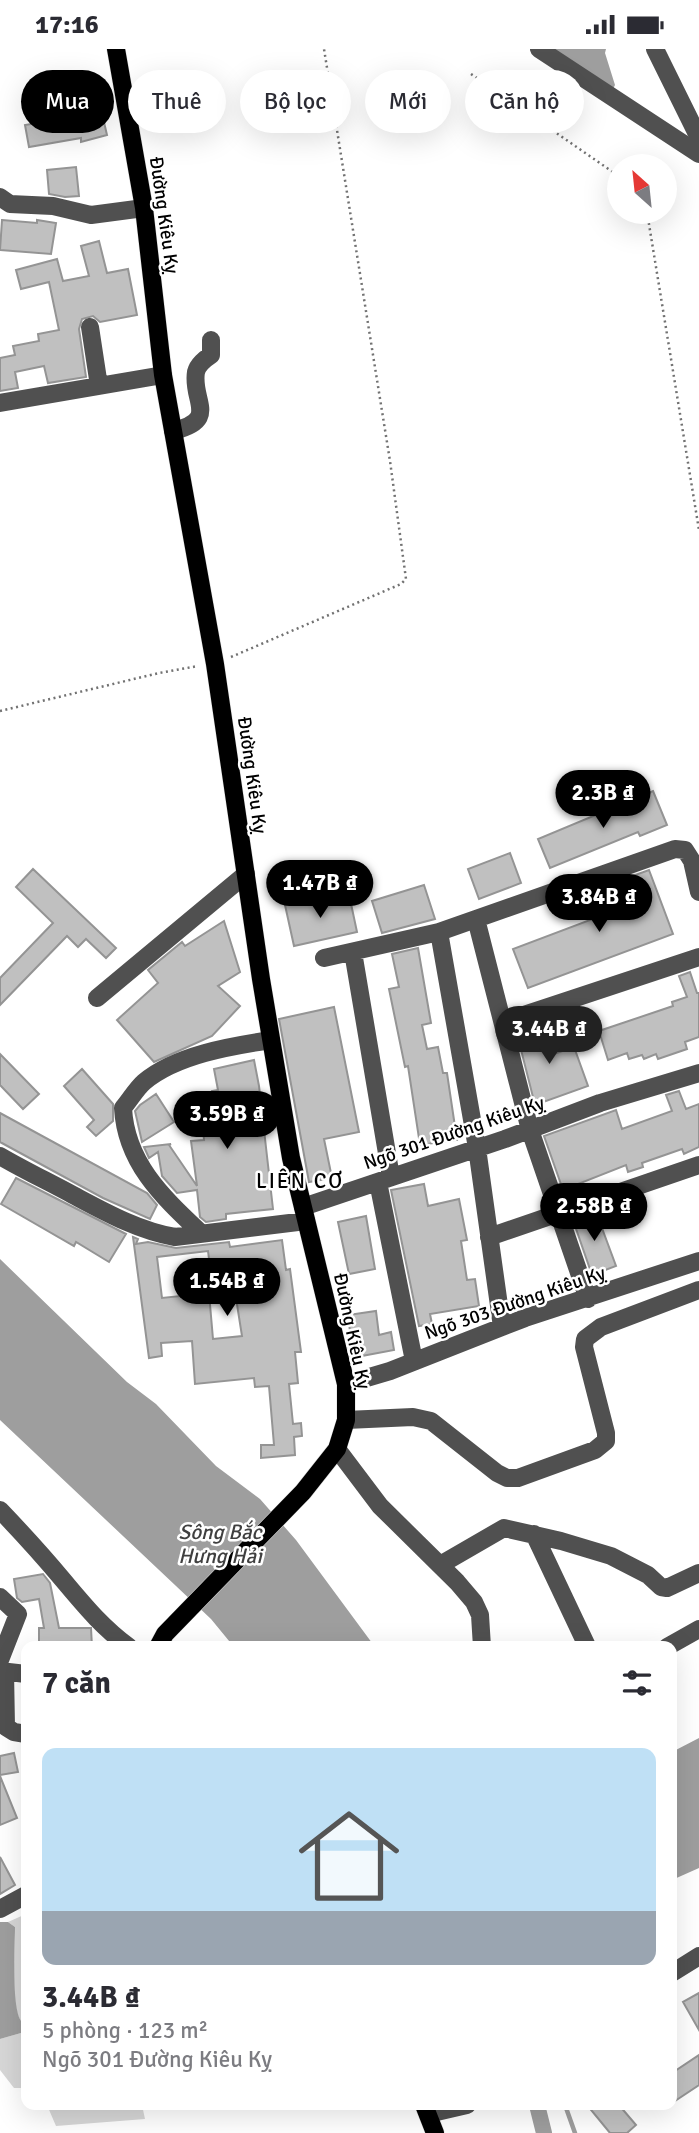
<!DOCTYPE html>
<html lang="vi">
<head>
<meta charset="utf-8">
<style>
	:root { --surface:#fff; --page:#f7f7f7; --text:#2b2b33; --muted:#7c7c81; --accent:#000 }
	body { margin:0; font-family:Signika,sans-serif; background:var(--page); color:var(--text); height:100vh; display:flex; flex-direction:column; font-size:26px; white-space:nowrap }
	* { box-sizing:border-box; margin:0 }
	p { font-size:23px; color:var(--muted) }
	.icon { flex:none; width:38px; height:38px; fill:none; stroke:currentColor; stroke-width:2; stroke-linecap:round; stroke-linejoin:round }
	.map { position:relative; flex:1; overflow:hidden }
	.details { position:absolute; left:21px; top:1592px; width:656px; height:469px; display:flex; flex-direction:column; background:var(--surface); border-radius:14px; box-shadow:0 7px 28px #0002 }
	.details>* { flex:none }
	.guide { position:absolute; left:21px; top:21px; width:658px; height:63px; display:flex; gap:14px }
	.needle { width:46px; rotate:333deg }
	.controls { position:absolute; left:607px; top:105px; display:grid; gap:14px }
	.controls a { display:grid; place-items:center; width:70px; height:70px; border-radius:50%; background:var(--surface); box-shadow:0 7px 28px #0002; font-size:35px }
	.price { position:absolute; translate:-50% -60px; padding:0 16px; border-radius:24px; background:var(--accent); color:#fff; font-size:23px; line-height:46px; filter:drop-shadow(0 2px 4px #0008) }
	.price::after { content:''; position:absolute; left:50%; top:42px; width:21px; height:16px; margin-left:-10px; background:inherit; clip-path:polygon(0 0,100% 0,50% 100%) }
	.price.active { background:#222; color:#fff }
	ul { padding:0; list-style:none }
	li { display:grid; align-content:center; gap:14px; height:371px; padding:0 21px }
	li span { display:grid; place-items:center; height:217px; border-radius:14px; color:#555 }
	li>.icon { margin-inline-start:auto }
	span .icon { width:126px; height:126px; fill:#fffc; stroke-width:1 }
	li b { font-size:30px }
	h2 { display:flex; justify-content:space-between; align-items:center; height:84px; padding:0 21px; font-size:30px }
	.pill { padding:0 24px; border-radius:32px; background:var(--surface); box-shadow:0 7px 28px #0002; font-size:24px; line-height:63px }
	.pill.active { background:var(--accent); color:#fff }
	.status { display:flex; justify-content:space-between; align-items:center; height:49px; padding:0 35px; background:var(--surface); direction:ltr }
	.status svg { height:19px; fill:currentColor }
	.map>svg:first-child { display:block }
	.green { fill:#d7d7d7 }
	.water { fill:#9e9e9e }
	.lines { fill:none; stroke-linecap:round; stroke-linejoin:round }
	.stream { stroke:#9e9e9e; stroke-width:4.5 }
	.canal { stroke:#9e9e9e; stroke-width:16 }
	.building { fill:#c0c0c0; stroke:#949494; stroke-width:2; fill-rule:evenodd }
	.major-casing { stroke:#dbdbdb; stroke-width:19 }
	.path { stroke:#727272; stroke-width:2.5; stroke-dasharray:2 3.5; stroke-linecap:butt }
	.minor { stroke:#505050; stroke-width:18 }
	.major { stroke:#000; stroke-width:18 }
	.labels { text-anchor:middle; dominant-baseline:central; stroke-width:5; stroke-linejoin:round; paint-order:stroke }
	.street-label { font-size:19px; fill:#000; stroke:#fff }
	.neighbourhood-label { font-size:21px; letter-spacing:2px; fill:#000; stroke:#fff }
	.water-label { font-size:21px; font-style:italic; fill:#3f3f3f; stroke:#fff }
</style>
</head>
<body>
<div class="status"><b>17:16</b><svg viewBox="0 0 49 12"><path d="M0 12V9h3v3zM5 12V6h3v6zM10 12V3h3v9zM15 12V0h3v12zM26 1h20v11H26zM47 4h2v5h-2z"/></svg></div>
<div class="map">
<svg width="699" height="2084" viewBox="0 0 699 2084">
	<rect width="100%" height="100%" fill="#fff"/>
	<path class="green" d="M26 1865V2039H14L0 2021V1990L21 1984 22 1973C10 1962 15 1898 15 1878L8 1873Z
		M47 2056H142L145 2070 56 2077Z"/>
	<path class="water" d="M546 0H606L605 4 615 36 611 44Z
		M0 1210 127 1333 156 1355 216 1417 260 1450 296 1491 375 1598H234L211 1570 0 1371Z
		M699 1689V1819L672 1831V1703Z
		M0 1873H8L15 1878C15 1897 11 1962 22 1973L21 1984 0 1990Z"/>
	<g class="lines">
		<path class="stream" d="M565 2056 575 2084"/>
		<path class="canal" d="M537 2056 544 2084"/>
	</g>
	<path class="building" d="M78 42 81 61 100 56 107 86 81 93V89L29 98 25 76 49 72 45 47Z
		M76 118 79 147 65 148 49 145 47 121Z
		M2 171 37 174V171L56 174 51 205 0 201Z
		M99 192 107 224 128 220 137 266 100 273 93 267 82 270 79 280 86 328 48 334 44 317 15 323 18 339 0 342V309L15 306 13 297 39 292 38 285 59 281 49 233 21 240 16 221 57 210 63 232 89 227 81 197Z
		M653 742 667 776 640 787 638 783 550 819 538 790Z
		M510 804 521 834 479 850 468 820Z
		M33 820 116 899 106 909 86 890 78 898 67 887 0 956V929L53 874 16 838Z
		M649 821 673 885 528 939 513 900 622 859 613 834Z
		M424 836 435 870 382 884 372 852Z
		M329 847 330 855 350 850 357 883 294 897 285 856Z
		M224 872 240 923 218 937 240 957 212 987 154 1013 117 971 158 934 148 921 182 893 185 897Z
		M418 899 431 974 422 976 427 1000 438 998 443 1024H447L457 1091 420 1096 408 1017 405 1018 389 940 399 938 392 905Z
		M690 923 697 944H699V988L685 993 687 1000 658 1010 656 1005 644 1010 642 1006 629 1010 627 1004 608 1011 599 982 673 957 672 953 687 948 679 927Z
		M334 958 359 1083 324 1090 332 1129 309 1133 279 970Z
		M540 973 551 1006 574 998 588 1037 535 1056 516 981Z
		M0 1005 39 1045 23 1060 0 1036Z
		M254 1011 259 1037 273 1160 226 1165V1170L206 1173 200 1168 197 1141 177 1144 162 1127 158 1103 149 1109 144 1098 171 1095 169 1096 197 1137 191 1092 204 1091 202 1069 215 1067 212 1042 218 1041 214 1020Z
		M82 1020 113 1055V1072L96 1087 87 1078 94 1071 64 1037Z
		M679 1042 686 1060 699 1055V1098L684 1105 682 1100 642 1114 643 1118 628 1123 626 1116 563 1141 544 1087 616 1061 622 1080 672 1062 666 1046Z
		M156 1045 174 1073 142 1093 135 1062 140 1056Z
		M0 1064 147 1144 157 1156 150 1170 103 1149 0 1093Z
		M16 1129 126 1185 109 1213 76 1193 74 1197 1 1155Z
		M424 1135 428 1157 459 1150 467 1191 461 1192 467 1231 475 1230 479 1257 430 1265 432 1275 419 1277 391 1141Z
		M596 1163 616 1217 592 1226 573 1171Z
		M366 1167 375 1220 349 1225 338 1173Z
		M133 1188 138 1190 136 1195 148 1193 176 1199 229 1193 230 1198 282 1191 286 1221 290 1220 301 1303H295L298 1334 289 1335 293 1375 301 1374 302 1387 294 1388 295 1406 261 1409V1396H274L269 1337 255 1338 254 1329 195 1335 192 1292 161 1294 162 1307 149 1309ZM208 1202 214 1250 236 1249 242 1287 213 1290 209 1244 162 1249 157 1208Z
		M376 1262 379 1286 391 1283 394 1301 351 1309 347 1291H351L348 1266Z
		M43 1525 50 1534 59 1579H91L92 1598H39V1579H44L39 1550 22 1553 17 1549 14 1530Z
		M14 1704 18 1723 0 1726V1707Z
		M0 1727 17 1769 0 1776Z
		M0 1808 15 1836 0 1845Z
		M699 1944V1981L683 1953Z
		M699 2006V2036L672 2054V2024Z
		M587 2056H619L636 2076 627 2084H610Z"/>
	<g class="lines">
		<g class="major-casing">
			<path id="major" d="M116 0 144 159 163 326 215 615 261 930 291 1109 346 1335V1371L337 1400 303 1443 165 1585 158 1598
				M424 2056 435 2084"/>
		</g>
		<path class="path" d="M471 25 620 128
			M647 163 699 481
			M231 608 401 535 406 530 390 412 324 0
			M0 662 159 624 198 617"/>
		<path class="minor" d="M539 0 699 105
			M655 0 699 89
			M0 148 10 155 53 157 91 166 144 159
			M90 278 99 337
			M0 354 163 326
			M173 382C220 371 191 352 196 323 198 315 205 310 211 306V291
			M476 870 530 1081 588 1250
			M353 903 391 1128
			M324 909 439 883
			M97 949 246 825
			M503 973 699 908
			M0 1107C24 1121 49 1133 73 1146 105 1163 139 1182 175 1188L306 1172
			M378 1133 414 1312
			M303 1158 505 1090 600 1054 699 1024
			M202 1185C164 1149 126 1115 123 1059 130 1051 136 1040 144 1033 176 1006 231 997 271 991
			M489 1188 699 1116
			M502 1278 477 1099 439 883 675 800 685 801 692 812 699 843
			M346 1335 390 1322 525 1269 699 1212
			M346 1371 413 1368 431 1372 497 1424 507 1429H518L595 1401 606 1392V1384L584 1298 585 1290 601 1278 699 1241
			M337 1400 380 1457 457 1533 474 1553 480 1566 482 1598
			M0 1461C22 1484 43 1507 63 1531 85 1557 101 1577 129 1598
			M534 1485 587 1597
			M440 1516 504 1479 561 1492 611 1507 648 1526 661 1538 667 1539 699 1524
			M0 1548 18 1565 0 1611
			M667 1598 699 1580
			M0 1622 26 1625
			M5 1622 6 1678 14 1683 26 1685
			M0 1860 26 1846
			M672 1924 699 1907
			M428 2065 467 2056"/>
		<use href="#major" class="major"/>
	</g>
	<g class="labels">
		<g class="street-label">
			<text transform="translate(164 166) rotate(82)">Đường Kiêu Kỵ</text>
			<text transform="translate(252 726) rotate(82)">Đường Kiêu Kỵ</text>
			<text transform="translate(454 1084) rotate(-19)">Ngõ 301 Đường Kiêu Kỵ</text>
			<text transform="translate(515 1254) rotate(-19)">Ngõ 303 Đường Kiêu Kỵ</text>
			<text transform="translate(352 1282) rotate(78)">Đường Kiêu Kỵ</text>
		</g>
		<g class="neighbourhood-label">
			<text x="300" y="1132">LIÊN CƠ</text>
		</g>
		<g class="water-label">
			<text x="220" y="1483">Sông Bắc<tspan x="220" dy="24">Hưng Hải</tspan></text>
		</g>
	</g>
</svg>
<div class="controls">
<a><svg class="needle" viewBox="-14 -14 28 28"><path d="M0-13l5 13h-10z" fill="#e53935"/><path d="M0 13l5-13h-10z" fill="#7c7c81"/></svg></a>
</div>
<b class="price" style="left:603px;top:781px">2.3B ₫</b>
<b class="price" style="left:320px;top:871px">1.47B ₫</b>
<b class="price" style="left:599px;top:885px">3.84B ₫</b>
<b class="price active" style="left:549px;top:1017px">3.44B ₫</b>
<b class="price" style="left:227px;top:1102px">3.59B ₫</b>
<b class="price" style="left:594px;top:1194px">2.58B ₫</b>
<b class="price" style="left:227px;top:1269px">1.54B ₫</b>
<div class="guide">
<a class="pill active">Mua</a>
<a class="pill">Thuê</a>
<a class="pill">Bộ lọc</a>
<a class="pill">Mới</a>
<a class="pill">Căn hộ</a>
</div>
<section class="details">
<h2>7 căn<svg class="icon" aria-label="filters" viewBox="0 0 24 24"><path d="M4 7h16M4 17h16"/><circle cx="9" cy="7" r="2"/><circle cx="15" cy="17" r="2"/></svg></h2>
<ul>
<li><span style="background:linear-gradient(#bfe0f5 75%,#9aa5b1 0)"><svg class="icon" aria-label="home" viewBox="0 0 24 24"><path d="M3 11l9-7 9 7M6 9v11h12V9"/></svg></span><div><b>3.44B ₫</b><p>5 phòng · 123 m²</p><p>Ngõ 301 Đường Kiêu Kỵ</p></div></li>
</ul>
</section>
</div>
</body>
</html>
